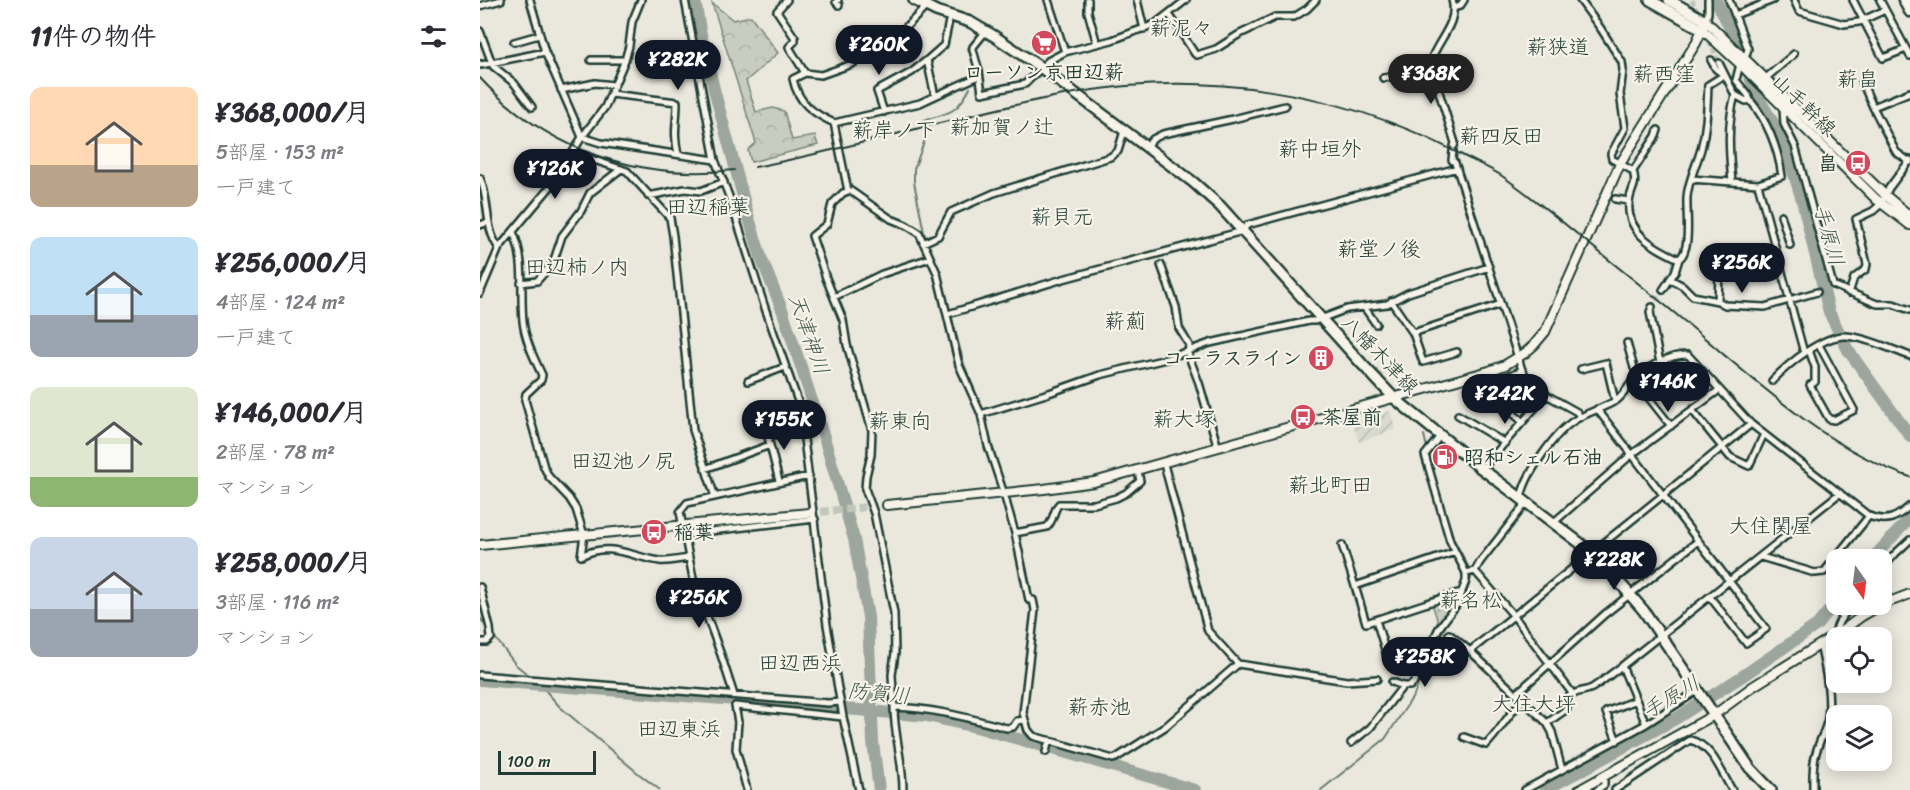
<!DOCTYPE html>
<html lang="ja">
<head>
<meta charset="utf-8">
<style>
	:root { --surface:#fff; --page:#f7f7f7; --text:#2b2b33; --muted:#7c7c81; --accent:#111827 }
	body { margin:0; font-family:Sriracha,"Klee One",sans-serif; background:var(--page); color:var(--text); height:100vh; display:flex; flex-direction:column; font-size:22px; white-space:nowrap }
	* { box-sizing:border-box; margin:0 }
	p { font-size:20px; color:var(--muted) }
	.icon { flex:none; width:33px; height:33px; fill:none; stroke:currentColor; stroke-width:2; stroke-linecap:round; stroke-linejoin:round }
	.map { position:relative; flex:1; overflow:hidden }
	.side { display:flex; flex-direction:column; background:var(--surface); width:480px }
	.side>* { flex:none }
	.needle { width:39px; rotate:166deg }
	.tools { position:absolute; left:1346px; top:549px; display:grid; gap:12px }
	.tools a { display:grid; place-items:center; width:66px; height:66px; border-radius:12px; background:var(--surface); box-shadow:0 3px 15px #0003; font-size:30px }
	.scale { position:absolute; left:18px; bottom:15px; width:98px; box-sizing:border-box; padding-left:6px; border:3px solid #1f3d34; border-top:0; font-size:16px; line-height:21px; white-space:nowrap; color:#1f3d34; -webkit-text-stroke:4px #f7f3e8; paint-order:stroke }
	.price { position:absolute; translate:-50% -51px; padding:0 14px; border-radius:21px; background:var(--accent); color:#fff; font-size:20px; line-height:39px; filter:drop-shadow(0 2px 3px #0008) }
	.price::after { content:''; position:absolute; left:50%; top:36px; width:18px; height:14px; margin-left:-9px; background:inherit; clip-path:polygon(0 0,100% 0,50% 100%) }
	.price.active { background:#222; color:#fff }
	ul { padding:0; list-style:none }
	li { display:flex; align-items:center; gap:18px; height:150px; padding:0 30px }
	li span { display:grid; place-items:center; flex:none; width:168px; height:120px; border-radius:12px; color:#555 }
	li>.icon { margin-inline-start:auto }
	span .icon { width:72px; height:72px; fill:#fffc; stroke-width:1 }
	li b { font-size:26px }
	h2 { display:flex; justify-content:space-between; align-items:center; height:72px; padding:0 30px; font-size:26px }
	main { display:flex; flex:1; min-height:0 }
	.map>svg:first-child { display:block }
	.industrial { fill:url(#industrial-furrows) }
	.green { fill:url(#green-dots); stroke:#74847a; stroke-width:1.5 }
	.forest { fill:url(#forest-crowns); stroke:#74847a; stroke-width:1.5 }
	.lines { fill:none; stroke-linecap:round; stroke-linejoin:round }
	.stream { stroke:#6a7c72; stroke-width:2 }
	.river { stroke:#9ca69c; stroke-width:12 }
	.street-tunnel { stroke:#c1c6bb; stroke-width:5; stroke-dasharray:5 2.5; stroke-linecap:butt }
	.secondary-tunnel { stroke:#c1c6bb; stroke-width:8; stroke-dasharray:8 4; stroke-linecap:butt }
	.street-casing { stroke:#1f3d34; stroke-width:10 }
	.secondary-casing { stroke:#1f3d34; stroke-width:12 }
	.primary-casing { stroke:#1f3d34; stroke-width:14 }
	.highway-casing { stroke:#1f3d34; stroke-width:15 }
	.street { stroke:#f7f3e8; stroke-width:5 }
	.secondary { stroke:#f7f3e8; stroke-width:8 }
	.primary { stroke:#f7f3e8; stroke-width:9 }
	.highway { stroke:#f7f3e8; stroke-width:10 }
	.rail { stroke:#1f3d34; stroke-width:2 }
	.labels { text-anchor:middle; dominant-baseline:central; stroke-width:4.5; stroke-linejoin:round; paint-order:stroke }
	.poi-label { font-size:20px; font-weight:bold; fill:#1f3d34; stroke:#f7f3e8; text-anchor:start }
	.street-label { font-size:20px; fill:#1f3d34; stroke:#f7f3e8 }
	.neighbourhood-label { font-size:21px; fill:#1f3d34; stroke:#f7f3e8 }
	.water-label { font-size:21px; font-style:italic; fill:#445c53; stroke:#f7f3e8 }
</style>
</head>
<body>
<main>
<section class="side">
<h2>11件の物件<svg class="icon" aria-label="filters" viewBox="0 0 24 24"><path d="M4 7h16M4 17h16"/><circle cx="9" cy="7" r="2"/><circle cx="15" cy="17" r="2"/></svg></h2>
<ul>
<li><span style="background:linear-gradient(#ffd9b3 65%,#b9a48a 0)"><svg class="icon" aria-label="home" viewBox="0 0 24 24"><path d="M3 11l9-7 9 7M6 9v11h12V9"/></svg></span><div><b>¥368,000/月</b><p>5部屋 · 153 m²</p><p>一戸建て</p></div></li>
<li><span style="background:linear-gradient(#bfe0f5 65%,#9aa5b1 0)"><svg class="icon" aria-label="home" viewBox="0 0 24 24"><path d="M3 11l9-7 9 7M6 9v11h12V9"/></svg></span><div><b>¥256,000/月</b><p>4部屋 · 124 m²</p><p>一戸建て</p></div></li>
<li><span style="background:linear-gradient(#dfe7d0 75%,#8fb573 0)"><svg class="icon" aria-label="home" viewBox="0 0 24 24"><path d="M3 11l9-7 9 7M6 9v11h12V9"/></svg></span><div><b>¥146,000/月</b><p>2部屋 · 78 m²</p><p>マンション</p></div></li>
<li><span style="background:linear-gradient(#c9d6e8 60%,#9aa5b1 0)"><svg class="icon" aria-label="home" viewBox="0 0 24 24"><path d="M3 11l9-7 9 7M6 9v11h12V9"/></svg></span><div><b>¥258,000/月</b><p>3部屋 · 116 m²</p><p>マンション</p></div></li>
</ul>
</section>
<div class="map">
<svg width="1430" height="790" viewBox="0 0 1430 790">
	<defs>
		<pattern id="industrial-furrows" width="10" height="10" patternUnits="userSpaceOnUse" patternTransform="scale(1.5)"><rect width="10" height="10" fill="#d9dacf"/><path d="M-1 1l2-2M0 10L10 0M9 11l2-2" fill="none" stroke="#babcb2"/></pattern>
		<pattern id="green-dots" width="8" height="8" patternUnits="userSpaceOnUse" patternTransform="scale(1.5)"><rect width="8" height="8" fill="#c8ccc1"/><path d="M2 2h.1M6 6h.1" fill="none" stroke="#abb0a6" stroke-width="1.8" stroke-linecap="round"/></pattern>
		<pattern id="forest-crowns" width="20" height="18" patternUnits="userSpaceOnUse" patternTransform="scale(1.5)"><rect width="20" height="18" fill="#c8ccc1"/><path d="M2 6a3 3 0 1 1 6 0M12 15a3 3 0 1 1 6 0" fill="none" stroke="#abb0a6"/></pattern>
	</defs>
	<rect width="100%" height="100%" fill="#eae8dd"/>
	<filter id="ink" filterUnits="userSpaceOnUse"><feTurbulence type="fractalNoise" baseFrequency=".0167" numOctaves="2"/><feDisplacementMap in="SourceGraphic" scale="12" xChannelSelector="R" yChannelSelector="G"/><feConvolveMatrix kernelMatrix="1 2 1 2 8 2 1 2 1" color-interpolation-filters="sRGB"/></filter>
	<g filter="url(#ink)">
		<path class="industrial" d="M910 411 916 429 879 442 873 424Z"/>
		<path class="green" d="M979 594 980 598 959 625 952 604Z"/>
		<path class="forest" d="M232 3 253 20 271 16 298 53 266 81 276 112 293 108 304 111 312 140 335 136 338 145 271 162 268 150 276 143Z"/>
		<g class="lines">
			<path class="stream" d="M495 71 488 48 496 37
				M443 126 444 120C470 113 477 113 490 88
				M444 128 446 137 434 169V182L445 237 459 270 484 364 505 416 515 458
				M530 502 539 535 551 590V613L540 715 546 742
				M0 618 7 628
				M13 635 36 665 51 677
				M58 682 80 707 159 774 180 790
				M841 790 905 739 934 695 949 657 967 623 982 603 988 588 991 578 989 568 974 540 952 470 944 435"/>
			<path class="river" d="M215 0 220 30 235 93 268 215 282 260 303 312 343 434 374 539 388 617 393 742 399 790
				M1236 0 1249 26 1278 97 1295 126 1309 159 1322 200 1349 312 1368 350 1430 436
				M1391 560 1430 518
				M0 680 308 704 447 716 500 728 715 790
				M1065 790 1197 718 1261 677 1337 625 1356 602"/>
			<path class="street-tunnel" d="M1212 0 1219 15
				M1227 35 1239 63
				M1172 307 1183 290"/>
			<path class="secondary-tunnel" d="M329 513 407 505"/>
			<g class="street-casing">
				<path id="street" d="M50 0 65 52 102 137 121 143 235 160
					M205 0 235 160 250 199 285 308 320 407 347 625 363 717 379 790
					M307 0 297 11 315 38V41L309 47 325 73
					M358 0 356 2 359 5
					M568 0 585 52
					M608 0V12L617 44
					M657 0 664 29
					M972 0C979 24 956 41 950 63L975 143 974 146
					M1100 0 1121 29 1142 62 1143 70 1140 94 1145 128 1131 154 1132 159 1153 171C1158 188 1150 188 1149 203 1146 233 1175 248 1199 259L1195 272 1183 290
					M1249 0 1268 49 1265 58
					M1314 0 1319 11 1364 24 1379 22 1405 10
					M1373 0 1403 58 1426 49
					M1400 0 1430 56
					M0 6 21 0
					M446 7 423 30 372 64 341 75 325 73 313 79C318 103 333 113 354 123L440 103 455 96 447 60 464 45 470 16
					M974 8 980 6 984 0
					M689 14 715 54 717 55 736 49 758 35 795 17H814L827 9 836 0
					M1255 15 1293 0
					M1226 21 1228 13V0
					M0 31 13 66 34 83 52 107
					M506 31 493 47V50L499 71 502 93 545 84 568 61 585 52 632 40 675 24 706 0
					M34 42 59 35
					M111 60H145
					M1239 63 1255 95
					M0 64 1 65 65 52
					M1260 64 1256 80 1268 95 1270 100 1266 101 1255 95C1247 124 1249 151 1252 182L1278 184 1324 353
					M903 78 922 75 950 63
					M1286 78 1314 54
					M1382 82 1393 107
					M81 90 115 83 134 85
					M1430 92 1393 107 1416 152 1430 162
					M131 94 197 102C197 122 193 133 198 154
					M455 96 499 76
					M1270 100C1288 122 1298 148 1302 176L1278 184
					M1303 108 1304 124 1315 146 1353 285 1397 304H1413L1430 310
					M404 112 397 91 432 72 447 60
					M354 123 368 191H371L411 219 426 225 439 233 457 273 479 365 501 414 508 446 524 494 535 533 549 600H553L555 610 543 713 548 730 553 736 633 759 636 758 685 727 758 664
					M666 147 673 139 683 134 753 119 805 106
					M973 151 972 160 975 163 1042 370 1054 388 1097 412 1100 417
					M93 153 147 171 190 218 193 236 213 430 235 497
					M1153 171 1176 136 1178 130
					M0 178C10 199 4 229 19 248
					M1211 179 1252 182
					M368 191 363 193 352 204 347 224 332 236 346 278 363 320 367 345 392 430 391 455 386 476 385 489 394 513 414 613 415 653 412 675 414 707C453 708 489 718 527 728L533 727 537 721 544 720
					M168 196 205 189 221 191 244 182
					M1135 199 1149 201
					M1301 215 1310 245
					M0 225 9 222
					M33 232C46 260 40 291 43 321 45 340 54 358 62 375L61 380 46 394 45 400 64 467 69 477 89 498 96 509 104 535 101 556
					M443 243 458 236 471 212 514 193 630 157 638 151 644 131
					M1199 259C1212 250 1206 213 1207 197 1208 181 1217 164 1221 149 1227 127 1227 107 1228 85L1244 75 1236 69 1231 60
					M681 265 696 307 699 328 709 345 708 354 719 383 738 448
					M1190 279 1203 286 1213 296 1238 301 1245 305 1285 307 1337 292
					M41 283 57 281 73 263 82 236 101 211 110 193 141 169
					M0 293 19 248 76 180 102 137 125 107 145 60 149 46 152 22 161 0
					M1369 293 1374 278 1386 269 1387 264 1376 219 1393 211 1401 204 1409 188 1430 160
					M354 297 402 274 450 258
					M911 301 933 333 943 362 977 352
					M1238 301 1239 274 1300 263
					M884 307 896 324
					M1172 307 1170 312 1180 363
					M468 314 583 279 763 231 767 225 977 168
					M933 333 1021 304
					M1147 343 1154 368 1160 375
					M1329 350 1335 367V382L1330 385 1349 419 1354 420 1374 410 1339 345
					M1101 369 1126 363 1135 401
					M1042 370 1031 375 1004 384V388L1043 422
					M268 381 305 367
					M1153 381 1157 383 1191 426
					M1292 381C1308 364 1344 334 1367 336 1385 337 1413 350 1430 356
					M1117 409 1286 629 1266 643 1230 597
					M1212 410 1250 457 1269 466 1284 434
					M501 414 569 393 620 375 686 359 730 343 829 321H835L867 309 907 304 928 293 1009 267
					M978 415 1025 443
					M684 464 728 631 758 664 867 681 897 679
					M225 469 290 445
					M1002 469 1066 395
					M299 481 288 437 323 430
					M1041 498C1045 475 1075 432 1095 420 1108 412 1124 408 1137 400 1145 394 1148 385 1155 379 1167 367 1191 354 1208 355L1271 424 1389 516C1408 523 1416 518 1430 506
					M1073 523 1151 455 1239 390
					M535 533 567 527C574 521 573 510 579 504H614L636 498 646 493 660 481 658 471
					M205 534 335 519
					M862 545 875 586
					M975 552 875 586 886 623 978 593H982
					M101 556C129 541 152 557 180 561 189 562 200 559 209 558
					M1281 557 1335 573 1344 572 1389 516
					M1401 570 1416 553 1430 540
					M995 571 1033 615 1092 693
					M986 573 995 571 1000 562 1047 502
					M0 587 10 628 11 638 7 642H0
					M896 620 907 656 946 644 950 645
					M969 634 990 651 1067 723 1072 732 1082 770
					M1356 634C1355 623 1366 613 1373 604
					M990 651 1271 424
					M1142 666 1166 724
					M0 675 348 703 360 702
					M912 682 923 686H930L934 682 940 666 959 628 977 604 986 581V573L970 541 945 455 960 436
					M1036 694 1125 614 1218 541
					M254 695 241 655 213 578 200 512 207 503 329 476
					M414 707C414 735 423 761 423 790
					M1067 723 1087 709 1088 697C1095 691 1104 692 1112 688 1122 682 1132 673 1142 666L1360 493
					M984 737 1006 745C1020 731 1028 714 1043 700
					M1137 741 1126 712 1156 700
					M871 743 890 728 923 686
					M566 752 569 740
					M267 790 256 749 258 722 255 706 363 717
					M1045 790 1166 724 1217 691
					M1117 790 1124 785V776
					M1135 790 1210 740C1232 745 1241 772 1252 790
					M1333 790C1333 778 1332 765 1336 753 1339 741 1346 730 1348 718 1351 693 1345 668 1340 644"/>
			</g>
			<g class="secondary-casing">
				<path id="secondary" d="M1223 30 1260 64 1396 199 1430 225
					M407 505 564 489 614 482 1009 371 1025 365 1045 353 1054 345 1065 332 1140 164 1216 43 1226 21 1405 195 1430 216
					M0 545 329 513
					M1099 790 1234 715 1272 687 1363 630 1382 616 1401 605 1430 594"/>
			</g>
			<g class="primary-casing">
				<path id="primary" d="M434 0 456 11 490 22 514 36 560 67 713 182 740 206 882 364 914 398 1002 469 1100 543 1134 576 1164 611 1270 768 1291 790
					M1170 0 1223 30
					M1189 0 1226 21"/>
			</g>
			<g class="highway-casing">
				<path id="highway" d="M1424 0 1430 11"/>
			</g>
			<use href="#street" class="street"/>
			<use href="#secondary" class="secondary"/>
			<use href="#primary" class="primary"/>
			<use href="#highway" class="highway"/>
			<path class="rail" d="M0 78C65 149 158 181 254 170
				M275 167C380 147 483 113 589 94 720 69 858 90 976 152 991 160 1008 167 1022 176 1063 204 1100 237 1139 268 1174 296 1209 324 1243 354 1301 403 1358 452 1430 477"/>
		</g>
	</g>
	<defs>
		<g id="supermarket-disc" transform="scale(1.35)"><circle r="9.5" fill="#d1495b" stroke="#f7f3e8"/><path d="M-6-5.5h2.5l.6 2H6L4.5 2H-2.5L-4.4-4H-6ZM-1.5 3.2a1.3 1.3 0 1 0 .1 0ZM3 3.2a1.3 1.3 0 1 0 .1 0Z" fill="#fff"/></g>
		<g id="bus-disc" transform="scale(1.35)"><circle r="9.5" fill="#d1495b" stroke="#f7f3e8"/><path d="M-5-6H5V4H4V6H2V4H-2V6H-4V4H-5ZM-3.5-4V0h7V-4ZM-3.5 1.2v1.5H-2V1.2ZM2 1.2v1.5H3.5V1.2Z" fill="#fff"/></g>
		<g id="building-disc" transform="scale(1.35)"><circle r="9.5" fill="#d1495b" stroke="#f7f3e8"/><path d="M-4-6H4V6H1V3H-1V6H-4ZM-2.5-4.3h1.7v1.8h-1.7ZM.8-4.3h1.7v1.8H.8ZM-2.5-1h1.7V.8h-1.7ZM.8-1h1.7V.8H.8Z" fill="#fff"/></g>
		<g id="fuel-disc" transform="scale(1.35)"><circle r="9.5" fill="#d1495b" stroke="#f7f3e8"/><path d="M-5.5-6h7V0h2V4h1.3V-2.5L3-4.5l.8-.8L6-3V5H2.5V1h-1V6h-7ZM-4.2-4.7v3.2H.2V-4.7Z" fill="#fff"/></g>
	</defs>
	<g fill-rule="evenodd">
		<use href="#supermarket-disc" x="564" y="43"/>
		<use href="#bus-disc" x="1378" y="163"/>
		<use href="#building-disc" x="841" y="358"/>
		<use href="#bus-disc" x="823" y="417"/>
		<use href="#fuel-disc" x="965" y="457"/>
		<use href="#bus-disc" x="174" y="532"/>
	</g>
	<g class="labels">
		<g class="poi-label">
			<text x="564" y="72" text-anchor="middle">ローソン京田辺薪</text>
			<text x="1358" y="163" text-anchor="end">畠</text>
			<text x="822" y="358" text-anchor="end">コーラスライン</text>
			<text x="842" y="417">茶屋前</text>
			<text x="984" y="457">昭和シェル石油</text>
			<text x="194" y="532">稲葉</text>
		</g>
		<g class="street-label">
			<text transform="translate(1324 105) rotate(44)">山手幹線</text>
			<text transform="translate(900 355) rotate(46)">八幡木津線</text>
		</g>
		<g class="neighbourhood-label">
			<text x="701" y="28">薪泥々</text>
			<text x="1078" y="47">薪狭道</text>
			<text x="1184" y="74">薪西窪</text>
			<text x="1378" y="79">薪畠</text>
			<text x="522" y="127">薪加賀ノ辻</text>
			<text x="414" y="130">薪岸ノ下</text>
			<text x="1021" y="136">薪四反田</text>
			<text x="840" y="149">薪中垣外</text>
			<text x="228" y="207">田辺稲葉</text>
			<text x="582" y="217">薪貝元</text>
			<text x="899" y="249">薪堂ノ後</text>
			<text x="97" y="267">田辺柿ノ内</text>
			<text x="645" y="321">薪薊</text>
			<text x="704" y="419">薪大塚</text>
			<text x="420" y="421">薪東向</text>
			<text x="143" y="461">田辺池ノ尻</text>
			<text x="850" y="485">薪北町田</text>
			<text x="1291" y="526">大住関屋</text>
			<text x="991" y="600">薪名松</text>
			<text x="320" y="663">田辺西浜</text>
			<text x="1054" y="704">大住大坪</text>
			<text x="619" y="707">薪赤池</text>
			<text x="199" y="729">田辺東浜</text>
		</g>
		<g class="water-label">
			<text transform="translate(1349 235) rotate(75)">手原川</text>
			<text transform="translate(329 334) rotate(71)">天津神川</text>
			<text transform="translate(399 693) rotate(5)">防賀川</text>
			<text transform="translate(1191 697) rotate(-31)">手原川</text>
		</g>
	</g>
</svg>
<div class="tools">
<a><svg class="needle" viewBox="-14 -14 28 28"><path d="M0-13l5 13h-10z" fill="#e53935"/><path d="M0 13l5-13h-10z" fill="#7c7c81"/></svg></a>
<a><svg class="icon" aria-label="locate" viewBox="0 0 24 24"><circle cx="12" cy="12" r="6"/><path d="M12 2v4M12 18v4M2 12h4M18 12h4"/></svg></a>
<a><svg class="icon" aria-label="layers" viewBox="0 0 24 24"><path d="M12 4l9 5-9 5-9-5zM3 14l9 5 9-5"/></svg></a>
</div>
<div class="scale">100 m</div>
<b class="price" style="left:399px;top:76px">¥260K</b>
<b class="price" style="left:198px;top:91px">¥282K</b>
<b class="price active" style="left:951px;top:105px">¥368K</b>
<b class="price" style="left:75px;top:200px">¥126K</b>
<b class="price" style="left:1262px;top:294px">¥256K</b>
<b class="price" style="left:1188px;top:413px">¥146K</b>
<b class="price" style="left:1025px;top:425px">¥242K</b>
<b class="price" style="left:304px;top:451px">¥155K</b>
<b class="price" style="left:1134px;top:591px">¥228K</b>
<b class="price" style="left:219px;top:629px">¥256K</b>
<b class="price" style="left:945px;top:688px">¥258K</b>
</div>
</main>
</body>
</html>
